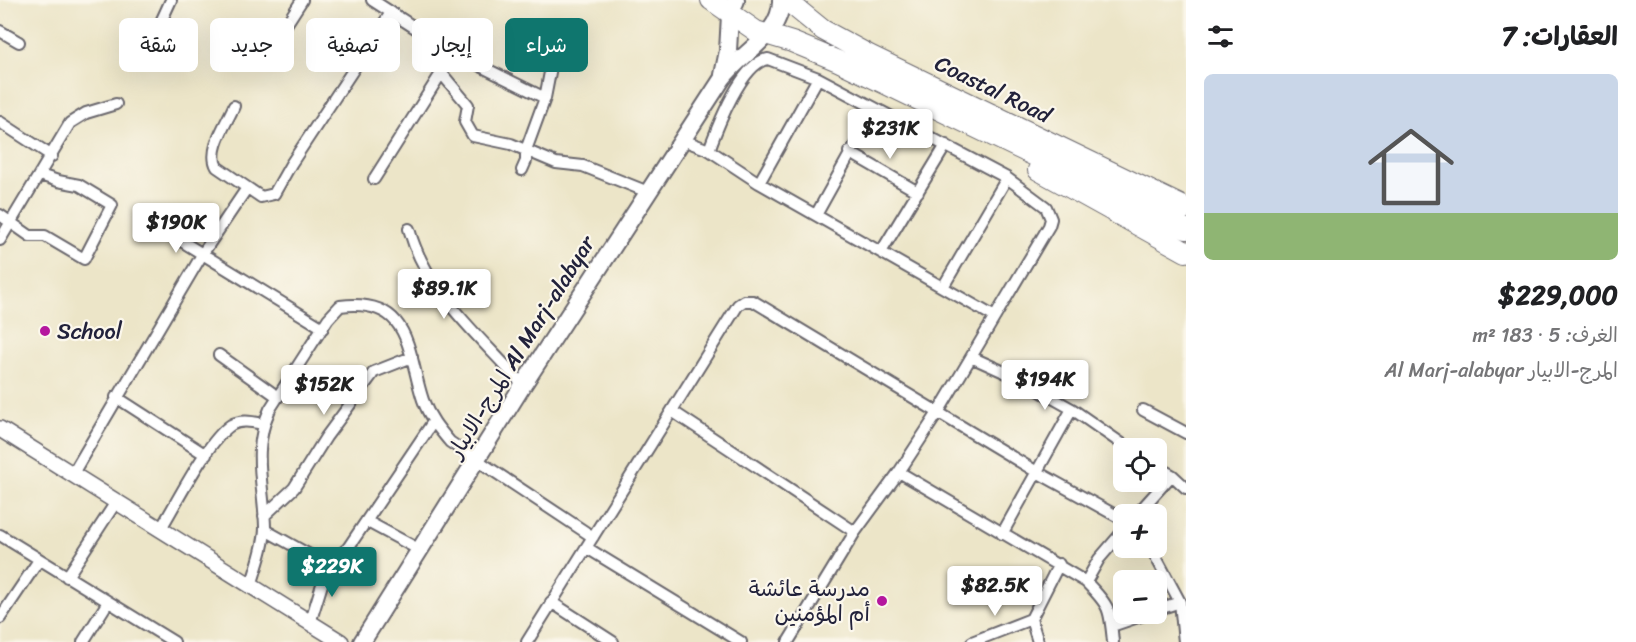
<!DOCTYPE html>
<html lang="ar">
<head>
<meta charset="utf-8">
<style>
	:root { --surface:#fff; --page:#f2f2f2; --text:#202124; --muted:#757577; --accent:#0f766e }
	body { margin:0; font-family:Sriracha,"Playpen Sans Arabic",sans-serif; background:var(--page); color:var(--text); direction:rtl; height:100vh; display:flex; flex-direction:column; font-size:22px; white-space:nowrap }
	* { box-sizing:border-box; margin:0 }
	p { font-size:20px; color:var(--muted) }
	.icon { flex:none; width:33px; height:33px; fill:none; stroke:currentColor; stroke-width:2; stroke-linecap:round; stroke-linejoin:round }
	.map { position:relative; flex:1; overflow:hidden; direction:ltr }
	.panel { display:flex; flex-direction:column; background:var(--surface); width:450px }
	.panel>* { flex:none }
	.top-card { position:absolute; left:18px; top:18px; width:570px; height:54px; direction:rtl; display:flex; gap:12px }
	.controls { position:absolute; left:1113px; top:438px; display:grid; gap:12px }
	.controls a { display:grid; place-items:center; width:54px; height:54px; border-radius:9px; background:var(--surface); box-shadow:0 6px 24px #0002; font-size:30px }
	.price { position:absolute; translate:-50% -51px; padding:0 14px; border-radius:6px; background:#fff; color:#222; font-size:20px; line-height:39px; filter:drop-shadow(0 2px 3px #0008) }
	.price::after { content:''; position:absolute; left:50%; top:36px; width:18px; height:14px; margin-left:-9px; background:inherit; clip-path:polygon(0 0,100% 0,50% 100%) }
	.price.on { background:var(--accent); color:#fff }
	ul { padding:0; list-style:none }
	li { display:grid; align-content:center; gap:12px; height:318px; padding:0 18px }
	li span { display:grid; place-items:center; height:186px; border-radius:9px; color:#555 }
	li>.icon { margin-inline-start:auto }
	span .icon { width:108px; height:108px; fill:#fffc; stroke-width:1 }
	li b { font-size:26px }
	h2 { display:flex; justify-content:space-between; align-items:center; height:72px; padding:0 18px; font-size:26px }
	.tag { padding:0 21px; border-radius:9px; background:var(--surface); box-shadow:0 6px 24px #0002; font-size:21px; line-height:54px }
	.tag.on { background:var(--accent); color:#fff }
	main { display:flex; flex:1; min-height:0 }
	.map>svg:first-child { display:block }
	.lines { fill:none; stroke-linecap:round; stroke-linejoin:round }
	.street-casing { stroke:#69666c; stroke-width:14 }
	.secondary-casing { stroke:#69666c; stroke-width:18 }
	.primary-casing { stroke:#69666c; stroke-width:20 }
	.highway-casing { stroke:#69666c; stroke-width:22 }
	.street { stroke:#fff; stroke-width:10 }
	.secondary { stroke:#fff; stroke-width:15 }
	.primary { stroke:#fff; stroke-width:16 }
	.highway { stroke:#fff; stroke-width:20 }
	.poi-dot { fill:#b5179e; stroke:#fbf7ec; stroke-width:2 }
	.labels { text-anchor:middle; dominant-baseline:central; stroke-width:4.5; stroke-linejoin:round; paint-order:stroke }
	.street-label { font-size:22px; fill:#22223b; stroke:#fbf7ec }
	.poi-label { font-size:22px; fill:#22223b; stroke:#fbf7ec; text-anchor:start }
</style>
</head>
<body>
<main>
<section class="panel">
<h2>العقارات: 7<svg class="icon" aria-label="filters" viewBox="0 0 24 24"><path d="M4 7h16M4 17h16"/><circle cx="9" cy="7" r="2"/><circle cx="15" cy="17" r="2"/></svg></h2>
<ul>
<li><span style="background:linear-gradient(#c9d6e8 75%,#8fb573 0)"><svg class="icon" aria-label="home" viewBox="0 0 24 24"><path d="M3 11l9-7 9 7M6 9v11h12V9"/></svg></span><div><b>$229,000</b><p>الغرف: 5 · 183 m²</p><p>المرج-الابيار Al Marj-alabyar</p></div></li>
</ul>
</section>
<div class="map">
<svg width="1186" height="642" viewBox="0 0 1186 642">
	<rect width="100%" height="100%" fill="#fbf7ec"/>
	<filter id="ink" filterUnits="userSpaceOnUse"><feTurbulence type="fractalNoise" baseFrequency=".0167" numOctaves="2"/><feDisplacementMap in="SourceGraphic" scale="12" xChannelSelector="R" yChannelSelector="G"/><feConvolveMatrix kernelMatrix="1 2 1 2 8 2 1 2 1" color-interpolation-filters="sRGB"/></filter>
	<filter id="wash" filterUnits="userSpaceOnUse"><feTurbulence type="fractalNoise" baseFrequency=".008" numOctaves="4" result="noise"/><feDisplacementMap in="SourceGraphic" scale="24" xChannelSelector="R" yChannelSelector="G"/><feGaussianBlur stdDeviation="1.35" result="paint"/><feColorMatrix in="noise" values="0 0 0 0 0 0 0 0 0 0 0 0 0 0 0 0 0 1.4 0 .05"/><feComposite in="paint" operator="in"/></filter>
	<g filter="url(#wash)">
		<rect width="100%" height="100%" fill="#ece5c8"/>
	</g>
	<g filter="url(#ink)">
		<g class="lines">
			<g class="street-casing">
				<path id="street" d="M372 0 454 53 545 98
					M0 31 19 42
					M282 31 302 0
					M148 50 171 0
					M443 75 468 105 465 122 473 136 511 144 556 163 583 166 648 192
					M234 106C227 123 207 150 217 167L261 197 274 194 291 164 390 14
					M0 122 52 156
					M683 140 709 150 759 183 995 317
					M709 150C717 128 742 62 768 59L818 78 1007 178 1046 207 1051 219 1049 226 939 411 899 472 855 532 788 642
					M849 152 918 192
					M522 170 526 161V150L545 98 552 62
					M374 179 454 53
					M759 183 818 78
					M0 215 30 236H45L84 259 112 205 79 185 58 181 40 175
					M816 215 875 109
					M409 229C427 294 480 336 523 385
					M165 231 323 328
					M0 240 70 123 86 113 116 104
					M881 252 946 145
					M943 287 1007 178
					M219 355 278 397
					M971 357 1013 376 1072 409 1128 448
					M116 397 206 455
					M1143 410 1186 433
					M672 411 855 532
					M1156 466 1172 475 1186 488
					M899 472 1086 582C1110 606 1110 609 1113 642
					M72 475 203 253 247 188
					M1137 514 1172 475
					M264 516 294 488 326 437 374 372 412 357
					M366 521 420 550
					M160 530C176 504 207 441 231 425 241 419 253 422 263 424
					M265 530 328 565 348 548 433 422
					M1002 534 1072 409
					M0 535 174 642
					M587 548 741 642
					M1151 548 1180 602 1184 642
					M67 577 116 502
					M1086 582 1099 559 1124 530
					M251 586C256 568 265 546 265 527 264 484 251 451 270 409L328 319 340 306C412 297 407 352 423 400 429 417 439 429 450 442L593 537
					M551 602 613 642
					M1156 610 1180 602
					M0 618 39 560
					M310 623 328 565
					M1112 626 1147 614
					M83 642 108 602
					M527 642 738 305 744 301H753L1037 472 1124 520
					M972 642 1031 619
					M1038 642 1031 619 1059 564"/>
			</g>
			<g class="secondary-casing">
				<path id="secondary" d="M0 429 341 642"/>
			</g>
			<g class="primary-casing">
				<path id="primary" d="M723 75 728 51 730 15 736 0
					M362 642 523 385 722 79C741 52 782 35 781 0"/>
			</g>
			<g class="highway-casing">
				<path id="highway" d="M711 0 756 31 792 42 838 61 1186 229
					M786 0 823 30 869 55 1186 208
					M1038 170 1186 252"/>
			</g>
			<use href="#street" class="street"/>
			<use href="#secondary" class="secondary"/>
			<use href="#primary" class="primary"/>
			<use href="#highway" class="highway"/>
		</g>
	</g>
	<g class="poi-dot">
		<circle cx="45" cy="331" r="6"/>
		<circle cx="882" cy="601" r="6"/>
	</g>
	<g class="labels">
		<g class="street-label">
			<text transform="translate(993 89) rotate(26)">Coastal Road</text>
			<text transform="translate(521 347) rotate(-58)">المرج-الابيار Al Marj-alabyar</text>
		</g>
		<g class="poi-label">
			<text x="57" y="331">School</text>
			<text x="870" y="588" text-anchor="end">مدرسة عائشة<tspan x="870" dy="25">أم المؤمنين</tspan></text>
		</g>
	</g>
</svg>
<div class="controls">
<a><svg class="icon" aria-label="locate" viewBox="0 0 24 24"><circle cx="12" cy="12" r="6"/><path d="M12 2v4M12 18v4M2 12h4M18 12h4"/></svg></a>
<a>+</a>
<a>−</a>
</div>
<b class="price" style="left:890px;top:160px">$231K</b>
<b class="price" style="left:176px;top:254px">$190K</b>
<b class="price" style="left:444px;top:320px">$89.1K</b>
<b class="price" style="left:1045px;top:411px">$194K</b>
<b class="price" style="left:324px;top:416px">$152K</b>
<b class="price on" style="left:332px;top:598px">$229K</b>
<b class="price" style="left:995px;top:617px">$82.5K</b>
<div class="top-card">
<a class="tag on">شراء</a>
<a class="tag">إيجار</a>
<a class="tag">تصفية</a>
<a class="tag">جديد</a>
<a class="tag">شقة</a>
</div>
</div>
</main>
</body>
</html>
